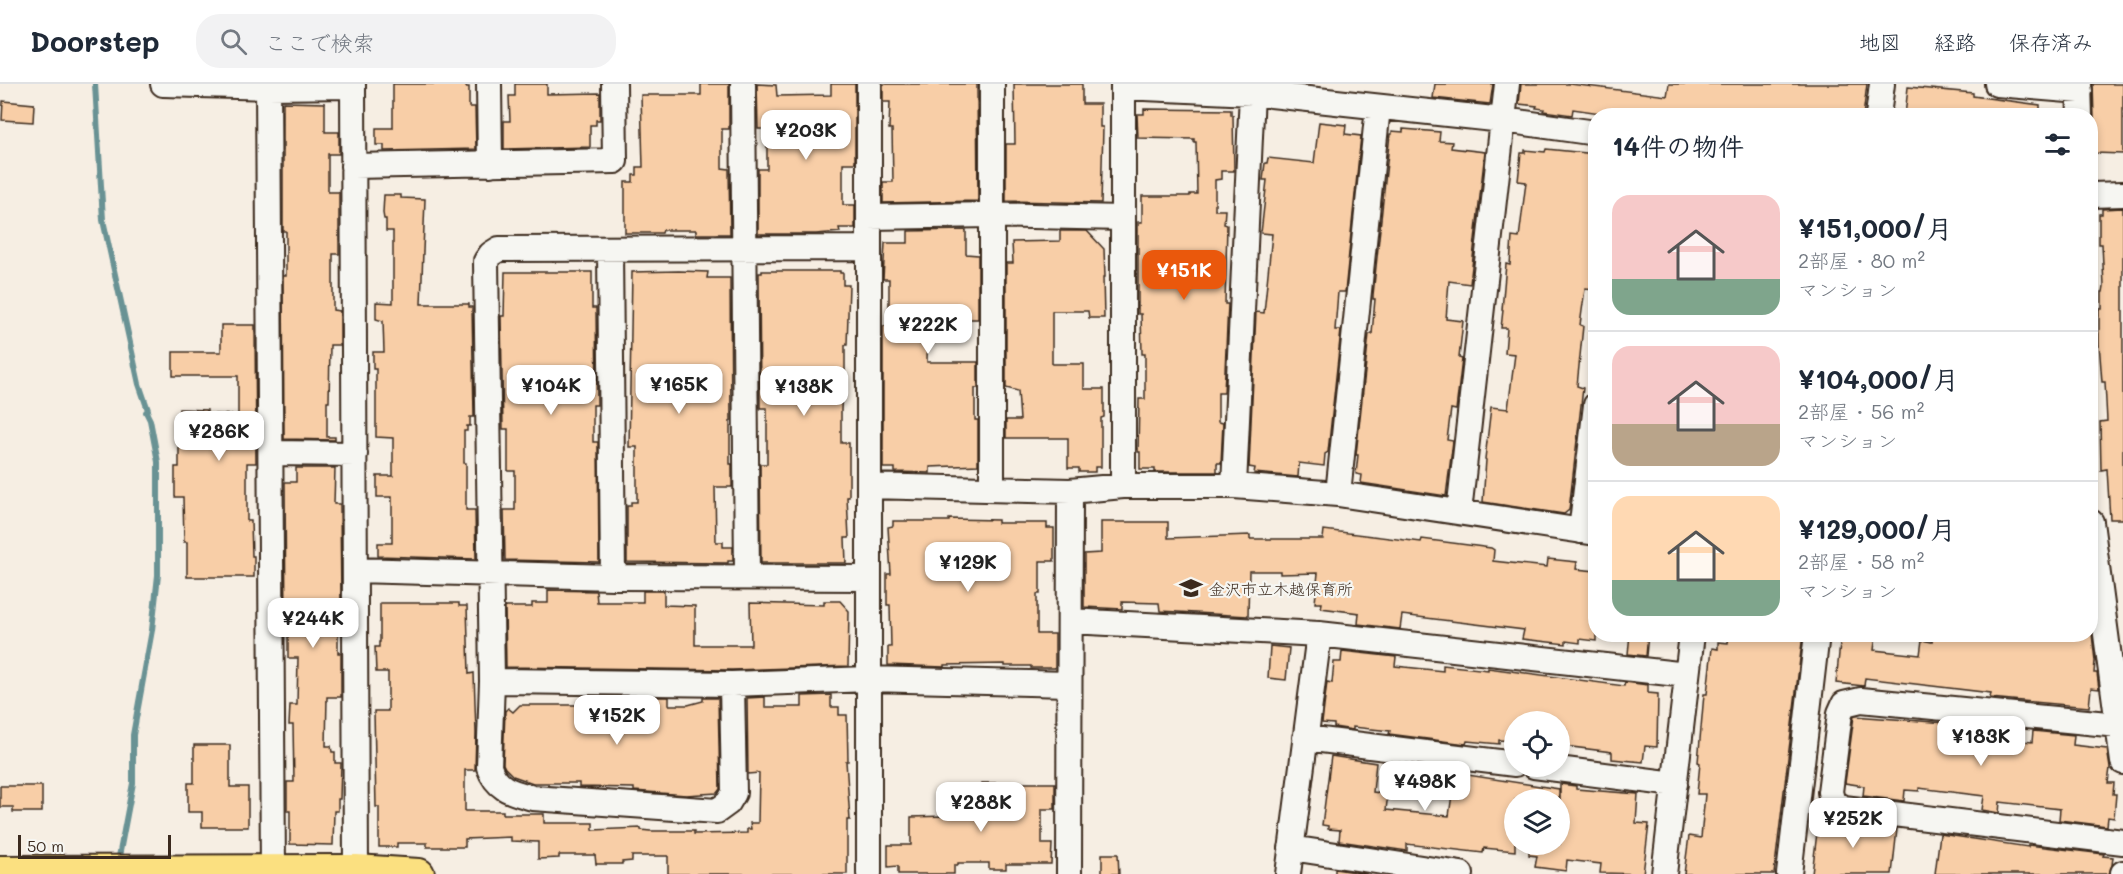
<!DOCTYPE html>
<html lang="ja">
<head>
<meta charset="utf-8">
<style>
	:root { --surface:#fff; --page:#f2f2f3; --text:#1f2937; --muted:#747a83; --line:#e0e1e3; --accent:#ea580c }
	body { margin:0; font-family:Mali,"Klee One",sans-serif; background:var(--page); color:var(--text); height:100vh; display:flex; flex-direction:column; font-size:22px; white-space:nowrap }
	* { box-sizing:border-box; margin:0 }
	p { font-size:20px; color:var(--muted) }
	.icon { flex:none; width:33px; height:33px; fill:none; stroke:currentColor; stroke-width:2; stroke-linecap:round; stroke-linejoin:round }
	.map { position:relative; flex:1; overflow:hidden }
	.drawer { position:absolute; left:1588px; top:24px; width:510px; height:534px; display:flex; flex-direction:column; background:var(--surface); border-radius:24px; box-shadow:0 3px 9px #0003 }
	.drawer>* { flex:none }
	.buttons { position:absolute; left:1504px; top:627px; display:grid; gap:12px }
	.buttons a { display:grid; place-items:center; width:66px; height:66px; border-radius:50%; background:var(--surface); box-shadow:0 3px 9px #0003; font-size:30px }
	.scale { position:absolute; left:18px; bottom:15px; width:153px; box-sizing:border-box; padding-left:6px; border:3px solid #3b2a1e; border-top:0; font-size:16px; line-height:21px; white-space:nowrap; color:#3b2a1e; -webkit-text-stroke:4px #f6f6f2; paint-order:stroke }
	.price { position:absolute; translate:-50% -51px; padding:0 14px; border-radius:12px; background:#fff; color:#222; font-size:20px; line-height:39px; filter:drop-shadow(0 2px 3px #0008) }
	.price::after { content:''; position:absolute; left:50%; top:36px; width:18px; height:14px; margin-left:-9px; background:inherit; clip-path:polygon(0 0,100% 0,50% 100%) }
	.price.on { background:var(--accent); color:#fff }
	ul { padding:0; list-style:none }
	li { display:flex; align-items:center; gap:18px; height:150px; padding:0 24px }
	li+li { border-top:2px solid var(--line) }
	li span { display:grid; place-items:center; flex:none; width:168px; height:120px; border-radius:18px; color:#555 }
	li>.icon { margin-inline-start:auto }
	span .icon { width:72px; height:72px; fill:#fffc; stroke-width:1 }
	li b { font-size:26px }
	h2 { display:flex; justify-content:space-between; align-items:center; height:72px; padding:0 24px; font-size:26px }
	header { display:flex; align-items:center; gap:36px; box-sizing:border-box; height:84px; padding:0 30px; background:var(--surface); border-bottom:2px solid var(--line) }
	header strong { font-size:28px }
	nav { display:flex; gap:33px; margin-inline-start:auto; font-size:21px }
	.search { width:420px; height:54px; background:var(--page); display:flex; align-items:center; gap:15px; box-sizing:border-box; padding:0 21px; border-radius:24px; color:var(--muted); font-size:22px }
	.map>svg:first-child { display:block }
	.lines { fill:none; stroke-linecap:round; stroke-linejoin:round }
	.stream { stroke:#699294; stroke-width:6 }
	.building { fill:#f8cea7; stroke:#3b2a1e; stroke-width:1.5 }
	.minor-casing { stroke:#3b2a1e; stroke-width:28 }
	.major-casing { stroke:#3b2a1e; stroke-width:34 }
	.minor { stroke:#f6f6f2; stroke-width:24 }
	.major { stroke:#fbe080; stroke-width:30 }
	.labels { text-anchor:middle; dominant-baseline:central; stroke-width:4.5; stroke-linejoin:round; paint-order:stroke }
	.poi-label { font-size:16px; fill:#3b2a1e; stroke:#f6f6f2; text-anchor:start }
</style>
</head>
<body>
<header>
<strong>Doorstep</strong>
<div class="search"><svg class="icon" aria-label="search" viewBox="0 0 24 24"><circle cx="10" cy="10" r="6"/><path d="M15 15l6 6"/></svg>ここで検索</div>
<nav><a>地図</a><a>経路</a><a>保存済み</a></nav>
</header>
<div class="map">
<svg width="2123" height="790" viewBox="0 0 2123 790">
	<rect width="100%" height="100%" fill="#f6eee3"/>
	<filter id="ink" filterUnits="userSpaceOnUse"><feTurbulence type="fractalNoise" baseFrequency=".0167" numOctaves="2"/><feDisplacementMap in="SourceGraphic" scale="12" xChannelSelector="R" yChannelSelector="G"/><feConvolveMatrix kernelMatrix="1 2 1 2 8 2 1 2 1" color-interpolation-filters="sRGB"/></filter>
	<g filter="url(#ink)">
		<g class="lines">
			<path class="stream" d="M95 0 103 136 139 300 148 326 146 328 150 336 158 378V491L152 546 133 651V699L118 778"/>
		</g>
		<path class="building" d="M393 0H466V3H469V23H475L476 65 384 67V61H376V44H393Z
			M515 0H547V10L600 9V36H596V41H590V63L504 65V37H510L509 12H515Z
			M701 0H729V45H722V84L729 85 730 150H696V146H663L662 149H625V98H633V91H637V83H643L641 11H701Z
			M757 0 776 1 777 12 831 11V0H855V79H843V121H855V144H839L840 148 816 150H758V85H767V45H758Z
			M883 0H977L978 117 883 119V98H893L892 45H889L890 18H883Z
			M1014 0H1082V20H1100V43H1103L1101 119 1006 117V60H1015Z
			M1435 0H1493L1490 20 1433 14Z
			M1521 0H1570L1667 12 1669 0H1867L1863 32H1621L1573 25 1572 31 1543 27 1544 25 1536 24 1537 22 1519 20Z
			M2093 0H2123V70L2095 69Z
			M1908 3 1973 9V12L2040 21V32H1905Z
			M3 17 34 20 33 38 2 36Z
			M283 18 325 19V48H339V70H328V108H339V170H333V226L340 227V261H330L329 318H327V353H335V356L284 355 283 192H286V147H283Z
			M1144 25 1231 26V31H1233L1234 87H1221V95L1215 96V126H1225L1224 140 1227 141 1225 220H1228L1224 309H1218V338L1223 339 1221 379H1217V388H1155V385H1140V368H1138L1139 315H1145V270H1142L1141 230H1138V138H1142V112H1190V110H1197L1196 58H1194V55L1138 54 1137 30H1144Z
			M1319 38 1346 41 1345 50 1361 52 1345 208H1338L1335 246H1341L1328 368 1325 370 1324 382 1299 379 1298 393 1254 389 1255 384 1249 383 1256 228 1264 229 1272 150 1261 149 1267 96H1263L1265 79H1267L1268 74 1314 79Z
			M1403 45 1440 48 1439 57 1452 58 1451 64 1485 68 1470 200 1449 197 1446 235 1463 237 1459 274 1462 275 1456 326 1451 325 1447 356 1453 357 1446 412 1361 399 1362 391 1356 390 1358 371H1356L1369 250H1372L1375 215H1373V211L1390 50H1392V47L1403 48Z
			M1546 65 1596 70V206L1585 205 1580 241 1583 242 1577 302 1583 304 1569 426 1564 430 1483 418 1486 376 1485 375 1491 323 1508 325 1515 270 1505 269 1507 244H1501L1503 226H1502L1506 180 1510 181 1512 153 1519 154 1526 98 1518 97 1521 69H1525V66L1545 68Z
			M384 111H401V114L425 115 421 220H469V223H472L474 333H470V342H467V347H464V379H466V426H475L476 475 378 472V459H392V413H377V392H393V354L376 353V285H373V268H384L383 237 376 235V218L393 219V147H386V135H384L383 129Z
			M2123 124V435H2110L2107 385 2101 386 2100 338 2107 337 2105 298H2102L2099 259V225H2102V208H2103L2104 202 2102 160H2099V130H2102V125Z
			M966 146V170L978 171V235H964V227H928L927 278H978V304H975V336H978V381L930 383V389L895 388V384H883V242H889V195H883L885 159H908V147Z
			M1060 147H1087L1104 165 1105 193H1103L1104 234H1089L1088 227H1052V280H1084V305H1104V333L1101 334V383H1095V388H1079V384H1068V354H1006V336H1020L1018 307 1006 304V179H1013L1012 158 1060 157Z
			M679 187 708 188 707 194H730L731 337H730V380H732V403H715L716 458H723V463H733V477H728V479L627 478V422H631V418H637V363H629L632 188Z
			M762 187H840V189H843V201H849L847 261H845V300H842L841 326V359H849V413H847L849 454H845L846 479H761L760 380H767V324H760L759 189H762Z
			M505 188H592V224H596L597 321H593V358H598L599 478 505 476 504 426H515V387H508V345H503L501 232H504Z
			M221 241H255L256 379H247V437H251L252 472H254V493H187V458H184L183 413H175V383H179V325L207 326V330L238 331V292H173V268H221Z
			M296 384H335L334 420H340L341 518H338V569H341V613H327L326 662H331L332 668H335V679H341L340 715H338V727H334L333 761 290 760V727H287V698H294L293 641H289L290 621H297L298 574H288V550H286L285 398H296Z
			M949 435 998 436V439H1047V444H1054V477H1040V510H1037V550H1055V584H1031V582H1005V580L944 581V583L888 581V563H891L890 521H887V490H891L888 443 893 442V437H949Z
			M1101 438H1168V454L1250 451V455H1323L1324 446 1421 458 1422 455 1491 464 1494 466 1493 477 1547 483 1548 475 1577 478 1576 485 1596 487V557L1580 555V559L1566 557V560L1522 555 1524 546 1402 531 1400 545 1358 540 1359 529 1321 524 1322 519H1315L1318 489 1280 490V487H1249L1248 532 1160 527 1159 519 1122 518V525L1084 523V470L1101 469Z
			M548 506 596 507 597 518H643V507H664V521L695 522V561H751L750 519 824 521V517H840L849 527 848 582 732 586 506 583 505 523H532V519H548Z
			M380 519H459V522H467L469 590 474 589 476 649 475 686H465V727H503V730H544V739H593V746L641 744V746L650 747H694V750L747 749V745H751L750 739H758L759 689 748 690 747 614 765 613V623H802V612L831 611V623H839V631H847L848 677H846L850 736H847V790H668V772H632V777L622 778V780H596L595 771H559V774L538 775V758L511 757V753L465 755V763H427V759H397V763H379V723H376L374 627H388V588H376L375 563H379V558H380Z
			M1630 550H1648L1646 572 1628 570Z
			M1729 550H1803L1774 790H1684L1689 752 1701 754 1705 710H1697L1700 679 1698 678 1704 610H1707L1712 564 1718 565V558L1728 559Z
			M1841 550H1876L1874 566 1920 571 1922 556 1932 558 1933 550H2092L2095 577 2094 589H2097L2099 605 2091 604 2089 623 1990 614 1991 609 1865 594 1864 602 1836 599Z
			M1270 562 1289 564 1286 596 1268 594Z
			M1342 567 1396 573 1395 582 1443 587V581L1488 586V584L1624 602 1625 598 1648 601V609L1658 610 1657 663 1645 662 1643 678 1612 675V668L1564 662 1566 646H1560V638H1515L1514 657 1499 656V660L1467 657 1466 660 1389 650 1390 647 1353 643V646L1334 643V640L1322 639 1327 598 1332 599 1334 578H1341Z
			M627 613H669V621H688L703 617V614H718L720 705 717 709 686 711 634 707V704L579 703V699H533L513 692 505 684 503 680 505 627 508 624 513 628 520 621H581V623L627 621Z
			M1854 632 1986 642 1985 653 2032 658 2033 647 2074 651 2073 661 2107 665 2110 684 2108 699H2114L2113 710H2116L2114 734 2108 733 2107 742 2059 736 2060 725 2000 718 1999 729 1982 726 1984 712 1919 704V707L1905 706 1904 717 1863 712 1864 702 1845 699Z
			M194 661H230V703H248V743H202V728H188V699H194Z
			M1331 672 1376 679 1373 708 1388 710 1386 726 1449 732 1455 689 1559 705V716H1515V767L1484 764 1483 769 1407 760V767L1339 757 1340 746 1328 745V742L1322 741Z
			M982 699H1055V725H1042V760H1052L1051 780H1006V785H989V779H958V781H954V790H898V782L888 783V761H911V733L981 731Z
			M1560 700 1576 702V705L1638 710 1636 739 1649 740 1643 790 1600 789 1601 780 1567 776 1566 787 1535 783 1537 772 1529 771V760H1560Z
			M0 702H42V728H13V723H0Z
			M1819 732 1830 733 1842 738 1897 745 1892 790H1812Z
			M1940 750 2028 763V761L2104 770 2103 772 2113 773 2112 781 2109 790H1935Z
			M1102 770H1118L1119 790H1102Z
			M1335 785 1367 790H1335Z"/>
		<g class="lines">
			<g class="minor-casing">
				<path id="minor" d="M163 0 268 3 353 2
					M268 0 273 790
					M353 0 356 790
					M489 0 490 80
					M743 0 747 493
					M992 0V405
					M1123 0V402
					M1997 0 2080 7
					M2079 0 2080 32
					M1123 3 1252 9 1503 36 1596 49
					M1878 32 1882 0
					M353 82 615 77 614 0
					M2091 111 2123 110
					M869 133 992 131 1123 134
					M869 164 499 165 491 170 486 177 492 597 732 600 869 595 1069 600
					M610 165 613 493
					M271 369 355 370
					M869 402 1070 407 1123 402H1234L1338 410 1596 449
					M1234 402 1252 9
					M1338 410 1378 23
					M1459 428 1507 0
					M2091 438 2123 678
					M1581 447 1596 321
					M355 486 613 493 869 494
					M1070 537 1319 550 1288 790
					M1319 550 1687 591
					M492 597 489 683C497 706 512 708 533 714L717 727 728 719 734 709 732 600
					M2118 641 1861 616 1844 620 1840 629 1830 708 1833 719 1844 724 2123 758
					M1305 654 1515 680
					M1534 682 1675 700
					M1291 764 1461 790
					M869 790V0
					M1069 790 1070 407
					M1664 790 1692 550
					M1789 790 1817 550
					M2123 790V789"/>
			</g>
			<g class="major-casing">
				<path id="major" d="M0 787 356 786 419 790"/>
			</g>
			<use href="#minor" class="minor"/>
			<use href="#major" class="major"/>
		</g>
	</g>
	<defs>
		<g id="school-bare" transform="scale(1.8)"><path d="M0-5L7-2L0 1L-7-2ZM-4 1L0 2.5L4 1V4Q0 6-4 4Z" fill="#3b2a1e" stroke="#f6f6f2" stroke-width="2.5" paint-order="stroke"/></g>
	</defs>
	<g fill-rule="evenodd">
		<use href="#school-bare" x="1191" y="504"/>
	</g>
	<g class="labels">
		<g class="poi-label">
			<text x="1209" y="504">金沢市立木越保育所</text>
		</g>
	</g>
</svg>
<div class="buttons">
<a><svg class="icon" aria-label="locate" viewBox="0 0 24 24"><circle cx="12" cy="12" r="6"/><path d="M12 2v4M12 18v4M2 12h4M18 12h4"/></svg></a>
<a><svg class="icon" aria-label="layers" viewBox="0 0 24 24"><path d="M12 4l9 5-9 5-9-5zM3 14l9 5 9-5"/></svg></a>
</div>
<div class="scale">50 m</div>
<b class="price" style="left:806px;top:77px">¥203K</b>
<b class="price on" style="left:1184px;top:217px">¥151K</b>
<b class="price" style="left:928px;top:271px">¥222K</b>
<b class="price" style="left:679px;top:331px">¥165K</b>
<b class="price" style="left:551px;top:332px">¥104K</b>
<b class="price" style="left:804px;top:333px">¥138K</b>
<b class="price" style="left:219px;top:378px">¥286K</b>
<b class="price" style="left:968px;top:509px">¥129K</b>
<b class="price" style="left:313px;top:565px">¥244K</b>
<b class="price" style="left:617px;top:662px">¥152K</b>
<b class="price" style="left:1981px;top:683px">¥183K</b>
<b class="price" style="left:1425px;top:728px">¥498K</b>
<b class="price" style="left:981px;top:749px">¥288K</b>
<b class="price" style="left:1853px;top:765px">¥252K</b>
<section class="drawer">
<h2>14件の物件<svg class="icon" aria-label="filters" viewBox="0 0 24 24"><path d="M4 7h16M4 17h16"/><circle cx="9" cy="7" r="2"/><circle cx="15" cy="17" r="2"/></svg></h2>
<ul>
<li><span style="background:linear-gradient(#f6c9c9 70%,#7fa58c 0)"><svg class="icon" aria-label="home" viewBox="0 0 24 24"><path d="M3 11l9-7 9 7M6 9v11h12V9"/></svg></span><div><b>¥151,000/月</b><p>2部屋 · 80 m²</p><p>マンション</p></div></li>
<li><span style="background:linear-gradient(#f6c9c9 65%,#b9a48a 0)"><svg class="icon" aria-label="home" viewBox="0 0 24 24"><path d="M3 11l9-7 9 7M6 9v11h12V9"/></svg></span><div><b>¥104,000/月</b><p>2部屋 · 56 m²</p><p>マンション</p></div></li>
<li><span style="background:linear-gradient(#ffd9b3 70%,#7fa58c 0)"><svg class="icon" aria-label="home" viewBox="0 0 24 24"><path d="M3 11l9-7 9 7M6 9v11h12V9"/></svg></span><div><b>¥129,000/月</b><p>2部屋 · 58 m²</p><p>マンション</p></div></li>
</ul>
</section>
</div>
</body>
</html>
